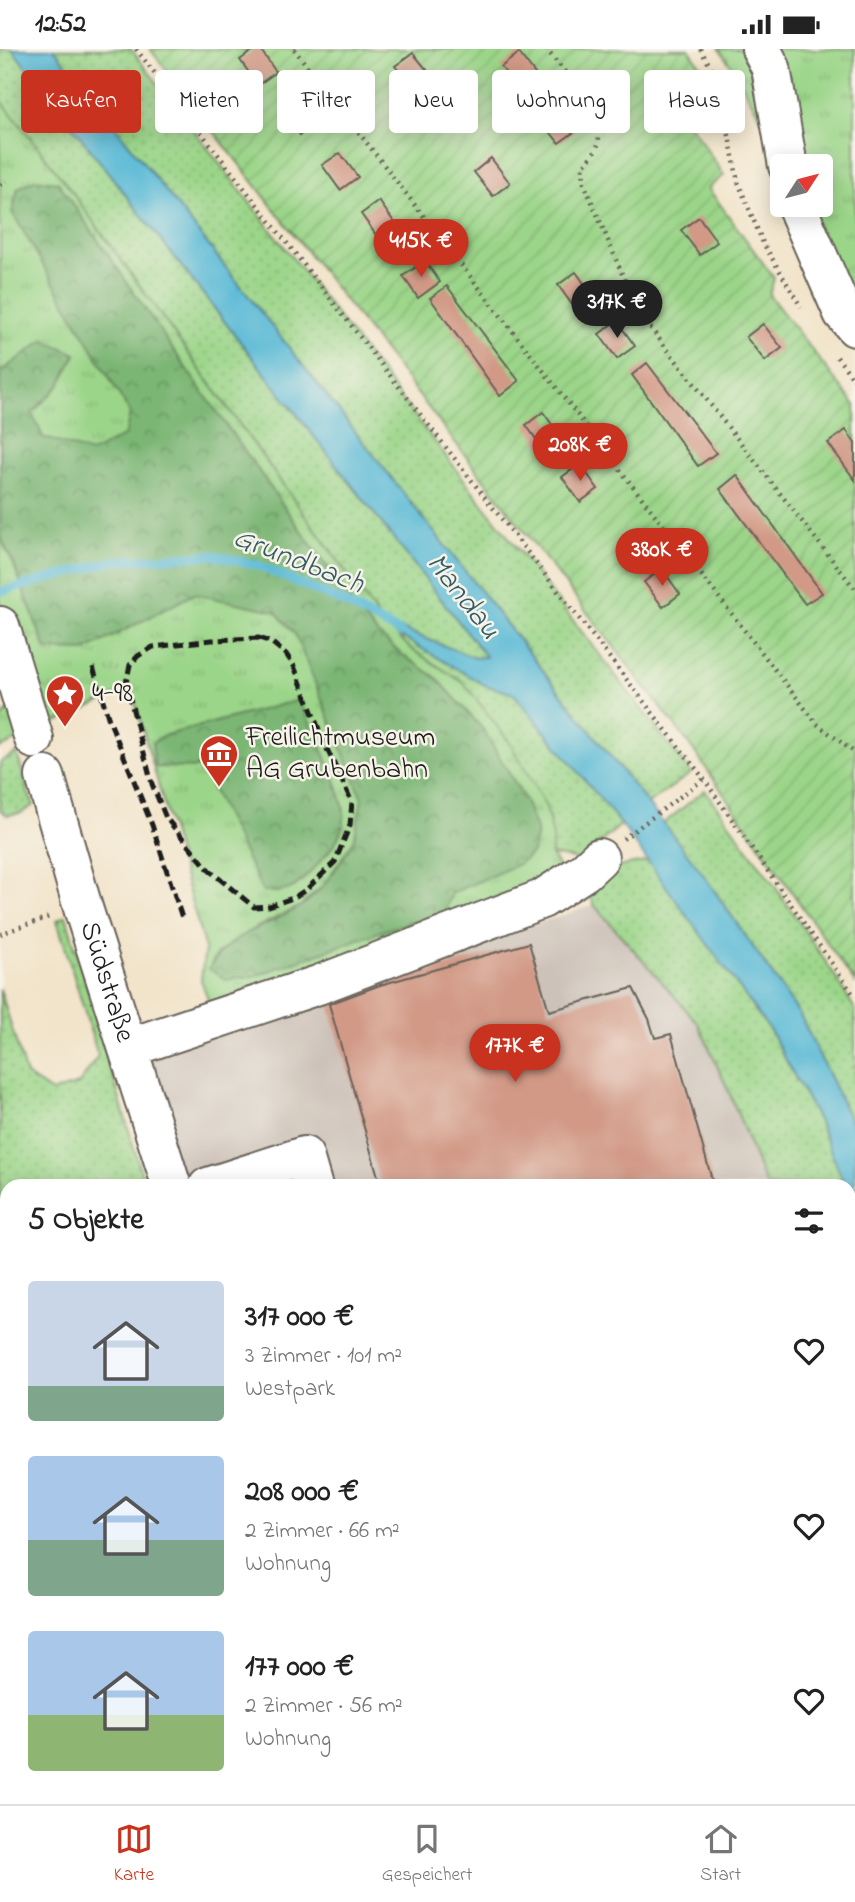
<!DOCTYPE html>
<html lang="de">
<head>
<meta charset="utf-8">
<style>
	:root { --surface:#fff; --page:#f6f6f6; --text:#222; --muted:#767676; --line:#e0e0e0; --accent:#c8321e }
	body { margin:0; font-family:"Indie Flower",sans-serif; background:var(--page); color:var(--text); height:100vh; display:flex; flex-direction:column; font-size:26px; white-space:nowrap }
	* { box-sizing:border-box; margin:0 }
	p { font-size:23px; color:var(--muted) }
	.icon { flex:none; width:38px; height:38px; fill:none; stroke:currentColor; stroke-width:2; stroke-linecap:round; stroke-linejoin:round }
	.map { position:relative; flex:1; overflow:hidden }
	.details { position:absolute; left:0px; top:1130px; width:856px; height:625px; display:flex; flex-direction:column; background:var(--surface); border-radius:21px 21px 0 0; box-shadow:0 4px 18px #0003 }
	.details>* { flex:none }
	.top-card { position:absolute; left:21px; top:21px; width:814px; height:63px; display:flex; gap:14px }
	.needle { width:46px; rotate:54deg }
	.tools { position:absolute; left:770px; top:105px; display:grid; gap:14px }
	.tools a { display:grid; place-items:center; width:63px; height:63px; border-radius:7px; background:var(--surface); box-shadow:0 4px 18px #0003; font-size:35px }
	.price { position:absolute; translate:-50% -60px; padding:0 16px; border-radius:24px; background:var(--accent); color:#fff; font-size:23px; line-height:46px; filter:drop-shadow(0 2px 4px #0008) }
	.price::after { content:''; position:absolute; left:50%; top:42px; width:21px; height:16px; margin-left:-10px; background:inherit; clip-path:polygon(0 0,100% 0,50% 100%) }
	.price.selected { background:#222; color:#fff }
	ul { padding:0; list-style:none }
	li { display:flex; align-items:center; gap:21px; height:175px; padding:0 28px }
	li span { display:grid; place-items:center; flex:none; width:196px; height:140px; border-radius:7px; color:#555 }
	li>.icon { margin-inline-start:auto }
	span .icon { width:84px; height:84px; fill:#fffc; stroke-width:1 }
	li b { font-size:30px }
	h2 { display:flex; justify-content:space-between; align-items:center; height:84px; padding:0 28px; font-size:30px }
	.tag { padding:0 24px; border-radius:7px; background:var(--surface); box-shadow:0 4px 18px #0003; font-size:24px; line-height:63px }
	.tag.selected { background:var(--accent); color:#fff }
	.status { display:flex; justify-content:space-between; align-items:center; height:49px; padding:0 35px; background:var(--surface); direction:ltr }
	.status svg { height:19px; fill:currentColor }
	.tab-bar { display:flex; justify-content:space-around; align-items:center; height:98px; border-top:2px solid var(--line); background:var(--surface); font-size:19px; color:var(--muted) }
	.tab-bar a { display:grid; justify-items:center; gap:4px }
	.tab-bar .selected { color:var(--accent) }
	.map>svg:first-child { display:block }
	.industrial { fill:#cdc2b9 }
	.grass { fill:url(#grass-dots); stroke:#5c7852; stroke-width:2 }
	.forest { fill:url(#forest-crowns); stroke:#4c6948; stroke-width:2 }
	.park { fill:url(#park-tufts); stroke:#5c7852; stroke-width:2; fill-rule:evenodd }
	.garden { fill:url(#garden-furrows); stroke:#5c7852; stroke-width:2 }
	.water { fill:#58b9d6; stroke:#3a6a79; stroke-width:2 }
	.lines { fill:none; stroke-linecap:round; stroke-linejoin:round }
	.stream { stroke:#58b9d6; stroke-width:9 }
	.building { fill:#d29986 }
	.minor-casing { stroke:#676259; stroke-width:42 }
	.path { stroke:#676259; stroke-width:4.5; stroke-dasharray:2 5; stroke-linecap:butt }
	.minor { stroke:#fff; stroke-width:38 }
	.rail { stroke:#1c1c1c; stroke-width:5; stroke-dasharray:10 5; stroke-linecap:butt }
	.labels { text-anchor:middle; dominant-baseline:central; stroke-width:5; stroke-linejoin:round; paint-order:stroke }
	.poi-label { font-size:28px; fill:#1c1c1c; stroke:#f7f3e8; text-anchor:start }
	.street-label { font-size:28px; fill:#1c1c1c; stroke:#f7f3e8 }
	.water-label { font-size:30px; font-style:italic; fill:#345b66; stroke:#f7f3e8 }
</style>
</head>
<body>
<div class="status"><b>12:52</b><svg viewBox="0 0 49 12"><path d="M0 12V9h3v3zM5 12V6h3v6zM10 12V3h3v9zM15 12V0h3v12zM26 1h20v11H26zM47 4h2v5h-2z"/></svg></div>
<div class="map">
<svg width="855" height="1755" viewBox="0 0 855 1755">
	<defs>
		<pattern id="grass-dots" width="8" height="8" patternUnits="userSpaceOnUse" patternTransform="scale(1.75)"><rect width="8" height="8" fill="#9bd589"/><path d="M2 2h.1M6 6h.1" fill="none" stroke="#85b676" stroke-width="1.8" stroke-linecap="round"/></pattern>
		<pattern id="forest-crowns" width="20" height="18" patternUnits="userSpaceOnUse" patternTransform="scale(1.75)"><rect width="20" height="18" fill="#7cb675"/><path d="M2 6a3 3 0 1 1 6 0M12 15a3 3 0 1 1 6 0" fill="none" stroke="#65935f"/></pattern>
		<pattern id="park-tufts" width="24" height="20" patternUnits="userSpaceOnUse" patternTransform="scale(1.75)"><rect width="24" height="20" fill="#9bd589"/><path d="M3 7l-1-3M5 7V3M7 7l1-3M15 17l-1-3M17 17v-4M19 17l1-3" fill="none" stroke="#85b676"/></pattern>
		<pattern id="garden-furrows" width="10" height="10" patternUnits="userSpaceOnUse" patternTransform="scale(1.75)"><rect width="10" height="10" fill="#9bd589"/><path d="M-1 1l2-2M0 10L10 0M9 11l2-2" fill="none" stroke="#85b676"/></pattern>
	</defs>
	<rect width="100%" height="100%" fill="#f7f3e8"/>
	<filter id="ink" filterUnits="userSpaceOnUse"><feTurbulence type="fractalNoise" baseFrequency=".0143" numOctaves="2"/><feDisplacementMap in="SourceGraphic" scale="14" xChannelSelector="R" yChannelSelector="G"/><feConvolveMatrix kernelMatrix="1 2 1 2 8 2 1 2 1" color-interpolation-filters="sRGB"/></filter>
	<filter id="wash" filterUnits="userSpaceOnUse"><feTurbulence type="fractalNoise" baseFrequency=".00686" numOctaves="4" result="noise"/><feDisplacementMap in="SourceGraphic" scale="28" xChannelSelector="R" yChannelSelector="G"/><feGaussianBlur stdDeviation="1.57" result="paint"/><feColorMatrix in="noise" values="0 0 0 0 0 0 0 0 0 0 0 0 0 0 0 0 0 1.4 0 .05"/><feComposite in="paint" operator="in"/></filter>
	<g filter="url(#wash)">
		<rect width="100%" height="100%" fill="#f2e4ca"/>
		<path class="industrial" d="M594 856 698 974 729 1043 766 1137H183L142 1003Z
			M849 1434 855 1478V1705L849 1709Z
			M415 1748H733L709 1755H419Z"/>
		<path class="grass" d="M0 0H12L486 608 475 609 399 579 485 636 514 645 622 775 579 811 551 806 553 788 464 634 411 600 379 569 64 132 0 50Z
			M54 0H131L691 724 648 755Z
			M17 704 28 744 34 756 21 764 7 766 0 761V713Z
			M705 741 772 833 832 922 855 960V1081L800 966 700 821 663 775Z
			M648 812 771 983 818 1071 845 1137H766L729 1043 698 974 594 856 587 840 609 820Z
			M66 867 143 1130 140 1137 7 1138V1179L0 1181V940L26 1026 52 1043 79 1035 98 1007 57 871Z
			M849 1148 855 1164V1478L849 1434Z
			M0 1379 7 1395V1552L0 1539Z
			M111 1748H201L204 1755H114Z
			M733 1748H828V1755H709Z"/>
		<path class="forest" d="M36 130 58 133 188 322 359 563 378 585 403 606 437 629 483 680 525 751 537 783 533 803 519 815 452 844 444 865 382 882 255 927 227 932 209 920C227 885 266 878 298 859 323 844 339 815 354 791L295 585 194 545 85 602 46 601 13 514 0 488V323L44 291 76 305 60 336 33 364 43 388 85 290 12 163 18 139Z
			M299 651C311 677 347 746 344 771 341 790 329 803 317 816 298 837 293 844 263 843L202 720 155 718 152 695 162 687Z"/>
		<path class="park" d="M719 0H855V262L808 156H821V117H788L732 18Z
			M0 50 64 132 379 569 411 600 464 634 510 694 546 758 553 788 551 806 563 824 210 956 201 931 205 900 131 639 0 699V671L11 658 0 624V488L13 514 46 601 85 602 194 545 275 562 295 585 362 749 354 791 323 837 299 858 253 880 231 894 216 906 209 920 227 931 255 927 382 882 444 865 452 844 519 815 533 803 537 783 525 751 483 680 437 629 403 606 378 585 359 563 188 322 58 133 36 130 18 139 12 163 130 364 125 386 91 404 43 388 32 364 60 336 76 305 44 291 0 323ZM299 651C311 677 347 746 344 771 341 790 329 803 317 816 298 837 293 844 263 843L202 719 155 718 152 695 162 687Z"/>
		<path class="garden" d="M150 0H689L702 19 711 46 682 64 724 126 708 139 774 229 769 246 855 356V934L690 696Z"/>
		<path class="water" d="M12 0H54L700 821 800 966 855 1081V1164L849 1148V1138L845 1137 818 1071 771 983 621 775 514 645 485 636 395 584 392 579H399L475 609 486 608Z
			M0 1539 7 1552V1748H111L114 1755H0Z"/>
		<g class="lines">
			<path class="stream" d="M0 543 113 512 212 506 257 516 340 552 401 584"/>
		</g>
		<g id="blocks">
			<path class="building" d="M255 0H260L276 23 258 36 240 11Z
				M413 4 432 27 414 41 395 17Z
				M519 4 538 29 520 42 501 18Z
				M300 48 318 73 300 86 282 61Z
				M558 56 577 81 559 94 540 70Z
				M340 104 358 128 340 141 322 116Z
				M491 109 510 134 493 147 474 123Z
				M379 152 397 177 379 190 361 165Z
				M699 168 717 193 700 206 681 181Z
				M425 212 440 233 418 249 403 227Z
				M576 223 594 248 576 261 558 236Z
				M447 237 519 332 500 347 430 249Z
				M617 272 635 297 617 310 599 285Z
				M763 275 782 299 765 312 746 288Z
				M647 314 716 404 698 417 632 326Z
				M543 363 561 388 544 401 526 376Z
				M846 381 855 394V431L828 394Z
				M580 415 598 440 580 453 562 428Z
				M737 426 822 544 805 555 720 440Z
				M662 520 680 545 663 558 644 533Z
				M529 894 549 962 633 939 649 970 655 989 671 985 714 1138H381L329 955 380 936Z"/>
		</g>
	</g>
	<g filter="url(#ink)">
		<use href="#blocks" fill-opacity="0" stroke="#676259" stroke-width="2"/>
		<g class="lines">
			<g class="minor-casing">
				<g id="minor">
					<path d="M761 0 771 19 788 117"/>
					<path d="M796 156 843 264 855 278"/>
					<path d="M0 577 34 690"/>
					<path id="s1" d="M45 727 83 859 172 1138"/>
					<path d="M128 999 318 936 542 850 584 823 599 809"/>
					<path d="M208 1138 304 1107 313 1138"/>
					<path d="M405 1748 409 1755"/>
				</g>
			</g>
			<path class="path" d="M136 0 704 730 855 948
				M294 0 817 675 855 704
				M546 0C564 23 605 64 598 95 596 103 588 111 583 117L584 134 638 263 855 540
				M700 0 718 30 738 133 763 194 801 258
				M0 136 6 132
				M837 308 855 332
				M623 790 704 730
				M0 885 52 867
				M0 1192 7 1190
				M0 1349 7 1366
				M214 1748 217 1755"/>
			<use href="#minor" class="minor"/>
			<path class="rail" d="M259 589 271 593 286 605 294 617 326 698 352 753 350 776 335 813 307 840 293 849 269 857 254 858 210 822 166 769 152 735 126 634 130 616 138 607 153 598 212 591Z
				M93 618 108 668 152 776 183 872"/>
		</g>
	</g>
	<defs>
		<g id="sight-pin" transform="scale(2.0125)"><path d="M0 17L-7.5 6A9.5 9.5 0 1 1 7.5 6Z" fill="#c8321e" stroke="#f7f3e8"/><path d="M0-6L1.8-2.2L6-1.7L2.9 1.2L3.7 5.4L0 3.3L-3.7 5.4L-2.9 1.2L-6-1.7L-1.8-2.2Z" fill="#fff"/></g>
		<g id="museum-pin" transform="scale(2.0125)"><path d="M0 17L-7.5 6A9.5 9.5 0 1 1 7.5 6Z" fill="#c8321e" stroke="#f7f3e8"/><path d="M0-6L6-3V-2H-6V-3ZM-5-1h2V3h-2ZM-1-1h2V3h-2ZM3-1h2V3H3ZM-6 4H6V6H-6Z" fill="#fff"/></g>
	</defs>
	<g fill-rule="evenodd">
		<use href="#sight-pin" x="65" y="645"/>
		<use href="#museum-pin" x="219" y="705"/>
	</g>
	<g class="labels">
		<g class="poi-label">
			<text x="92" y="645">4-98</text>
			<text x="246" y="689">Freilichtmuseum<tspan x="246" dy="32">AG Grubenbahn</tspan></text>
		</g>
		<g class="street-label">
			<text stroke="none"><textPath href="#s1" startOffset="215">Südstraße</textPath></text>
		</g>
		<g class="water-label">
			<text transform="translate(298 513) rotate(21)">Grundbach</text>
			<text transform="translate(462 548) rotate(52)">Mandau</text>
		</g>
	</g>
</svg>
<div class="tools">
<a><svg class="needle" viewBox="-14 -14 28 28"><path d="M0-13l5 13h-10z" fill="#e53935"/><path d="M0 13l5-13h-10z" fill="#767676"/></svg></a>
</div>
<b class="price" style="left:421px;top:230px">415K €</b>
<b class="price selected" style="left:617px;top:291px">317K €</b>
<b class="price" style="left:580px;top:434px">208K €</b>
<b class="price" style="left:662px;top:539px">380K €</b>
<b class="price" style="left:515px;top:1035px">177K €</b>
<div class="top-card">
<a class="tag selected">Kaufen</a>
<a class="tag">Mieten</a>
<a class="tag">Filter</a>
<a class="tag">Neu</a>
<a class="tag">Wohnung</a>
<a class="tag">Haus</a>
</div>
<section class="details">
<h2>5 Objekte<svg class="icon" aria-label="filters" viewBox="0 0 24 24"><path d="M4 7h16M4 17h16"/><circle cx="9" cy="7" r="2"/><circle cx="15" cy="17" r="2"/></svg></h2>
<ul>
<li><span style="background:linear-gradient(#c9d6e8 75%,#7fa58c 0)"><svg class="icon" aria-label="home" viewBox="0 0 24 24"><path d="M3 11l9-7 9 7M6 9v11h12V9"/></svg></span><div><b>317 000 €</b><p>3 Zimmer · 101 m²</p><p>Westpark</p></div><svg class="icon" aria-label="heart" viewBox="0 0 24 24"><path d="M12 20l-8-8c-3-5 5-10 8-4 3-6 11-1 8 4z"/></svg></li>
<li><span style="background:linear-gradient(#a9c7e8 60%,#7fa58c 0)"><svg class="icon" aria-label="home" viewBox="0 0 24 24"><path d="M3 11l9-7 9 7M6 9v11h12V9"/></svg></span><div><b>208 000 €</b><p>2 Zimmer · 66 m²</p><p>Wohnung</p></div><svg class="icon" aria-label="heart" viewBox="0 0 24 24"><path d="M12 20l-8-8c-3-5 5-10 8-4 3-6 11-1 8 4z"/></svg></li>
<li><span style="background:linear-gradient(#a9c7e8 60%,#8fb573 0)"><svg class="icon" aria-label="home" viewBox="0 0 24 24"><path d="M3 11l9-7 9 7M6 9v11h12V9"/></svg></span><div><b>177 000 €</b><p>2 Zimmer · 56 m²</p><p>Wohnung</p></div><svg class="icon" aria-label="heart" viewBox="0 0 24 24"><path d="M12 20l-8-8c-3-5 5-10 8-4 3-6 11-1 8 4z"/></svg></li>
</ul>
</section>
</div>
<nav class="tab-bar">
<a class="selected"><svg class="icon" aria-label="map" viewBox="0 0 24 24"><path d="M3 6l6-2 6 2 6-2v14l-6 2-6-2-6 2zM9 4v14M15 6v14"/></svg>Karte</a>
<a><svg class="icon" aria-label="saved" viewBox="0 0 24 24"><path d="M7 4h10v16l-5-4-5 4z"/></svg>Gespeichert</a>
<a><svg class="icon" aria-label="home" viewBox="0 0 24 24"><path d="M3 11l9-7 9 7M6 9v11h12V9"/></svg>Start</a>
</nav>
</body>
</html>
